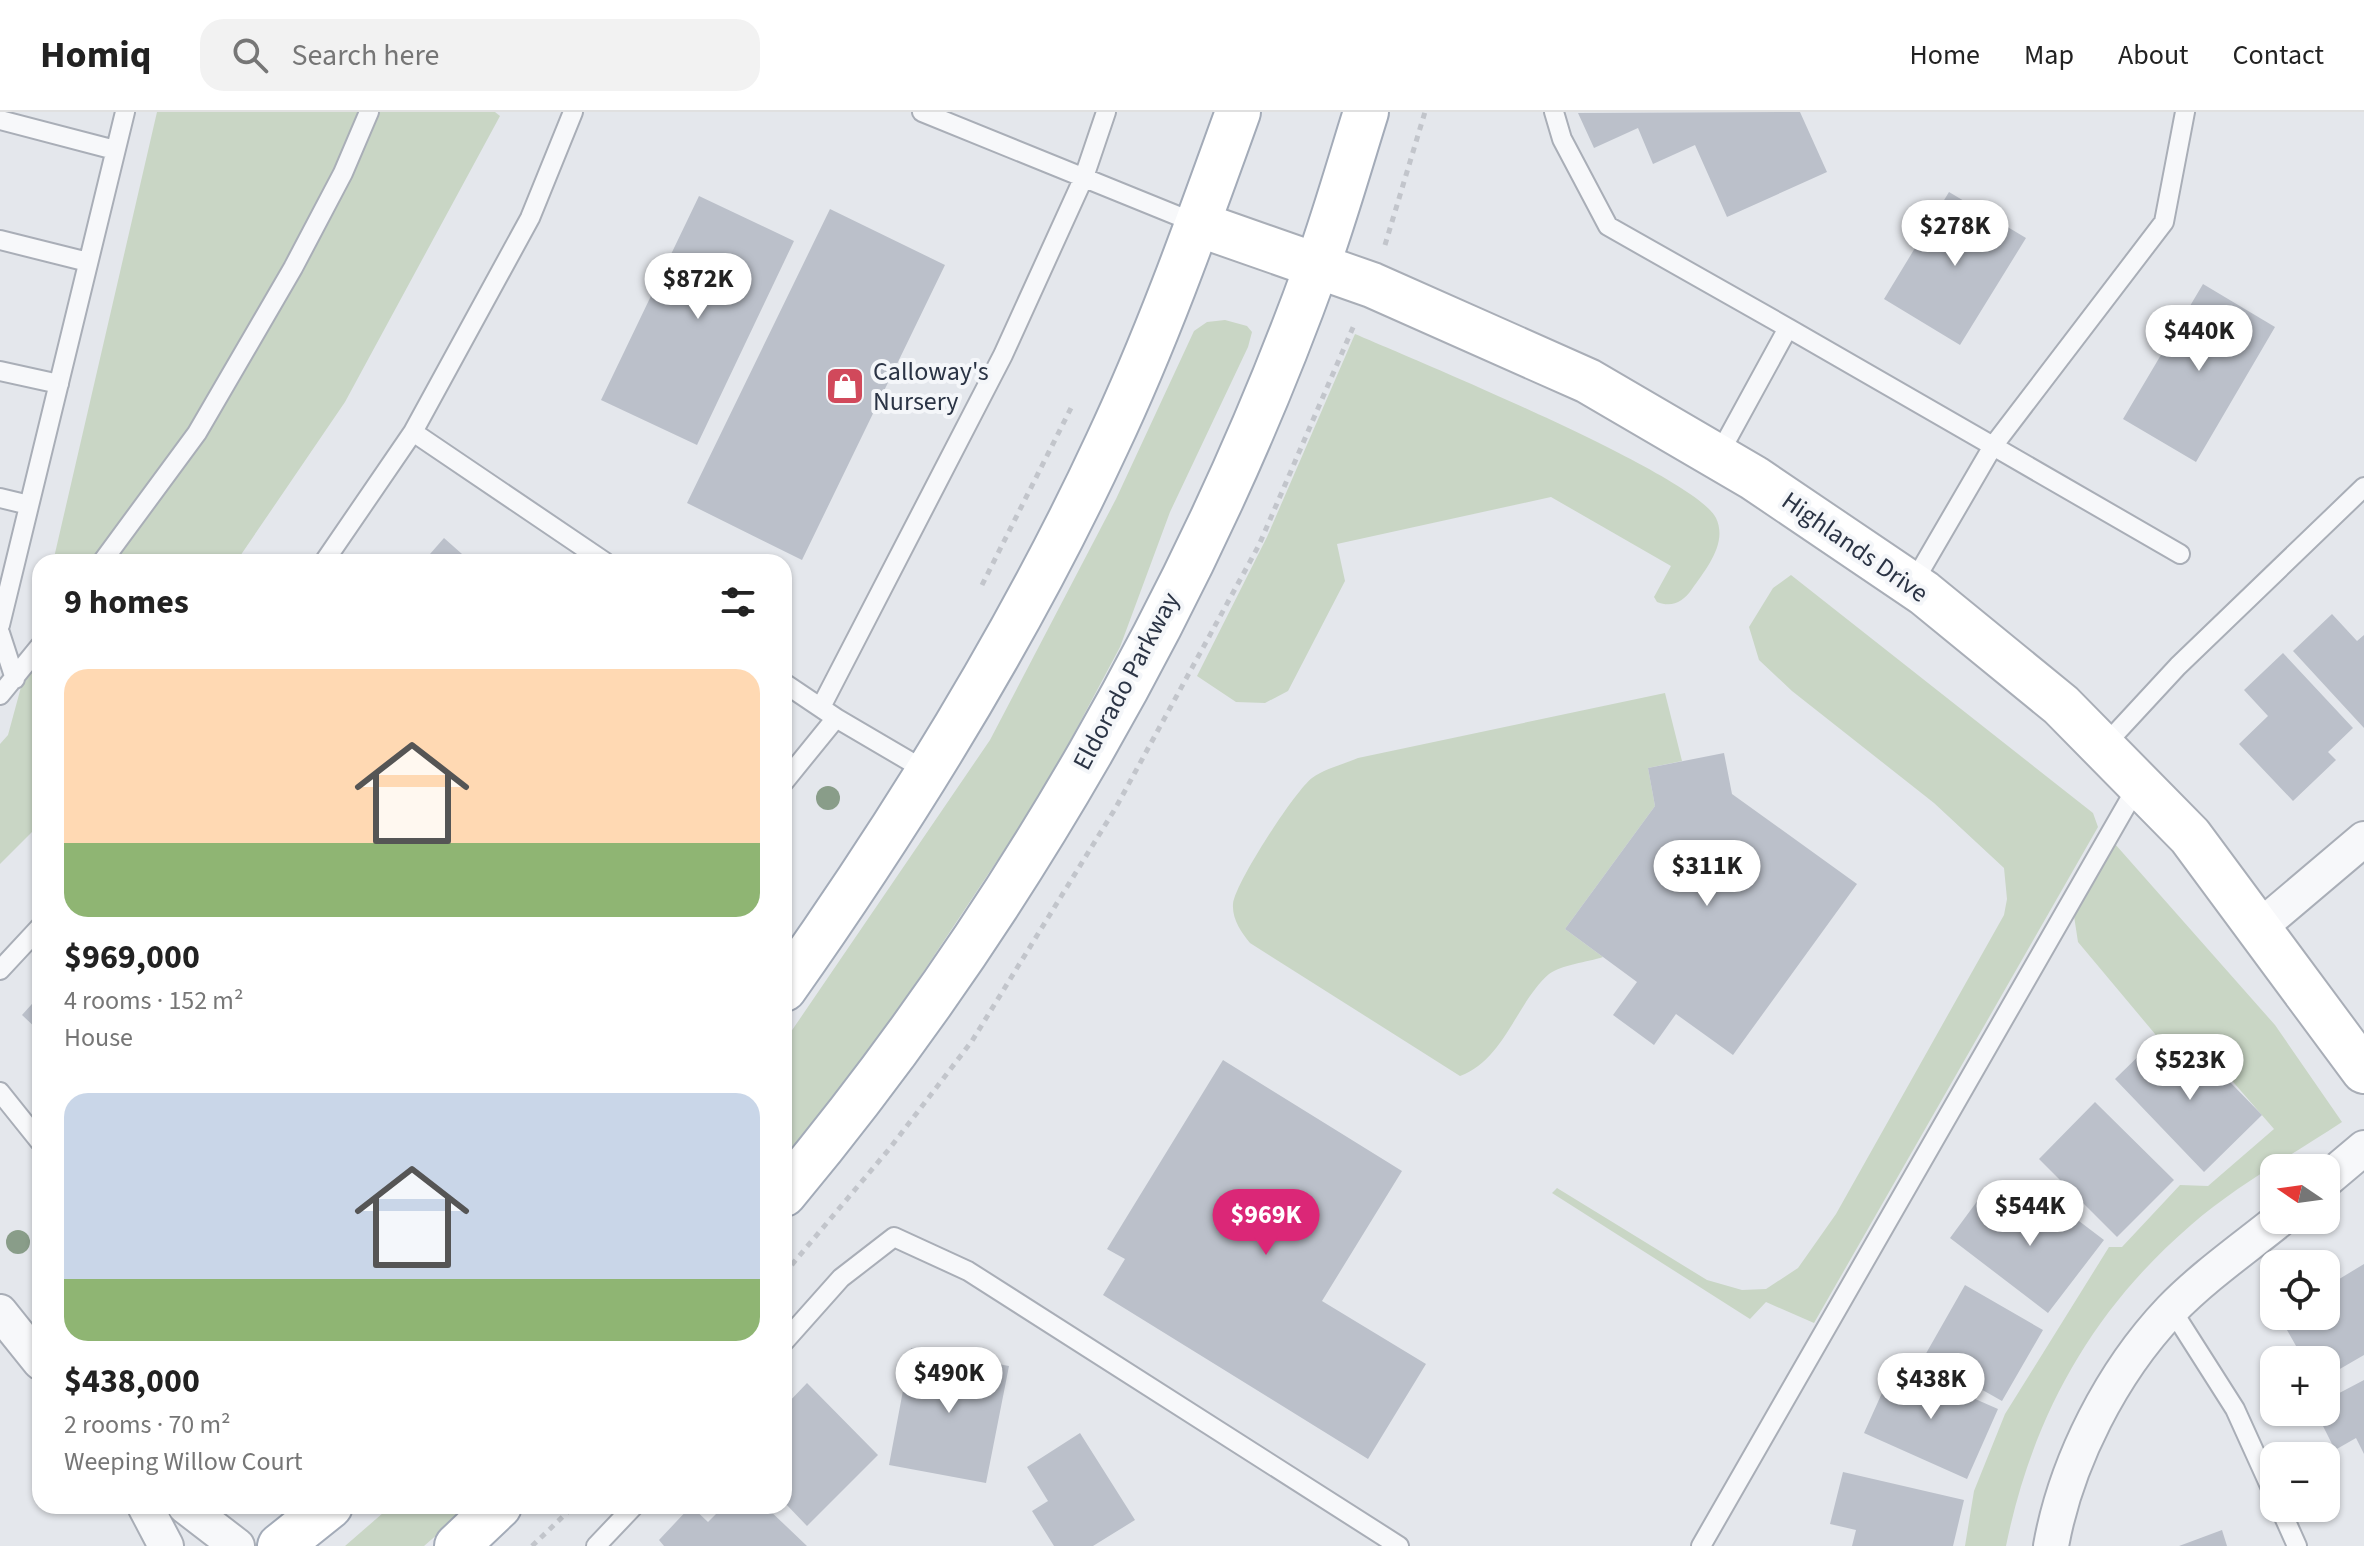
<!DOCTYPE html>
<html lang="en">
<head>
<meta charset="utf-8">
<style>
	:root { --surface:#fff; --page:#f2f2f2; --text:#222; --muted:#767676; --line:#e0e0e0; --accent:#db2777 }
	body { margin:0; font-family:"Source Sans 3",sans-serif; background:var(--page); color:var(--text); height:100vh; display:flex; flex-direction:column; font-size:30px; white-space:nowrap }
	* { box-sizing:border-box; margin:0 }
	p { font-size:26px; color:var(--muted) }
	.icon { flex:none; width:44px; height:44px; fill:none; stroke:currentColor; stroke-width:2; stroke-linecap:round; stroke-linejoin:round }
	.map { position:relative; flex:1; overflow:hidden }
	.side { position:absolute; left:32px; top:442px; width:760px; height:960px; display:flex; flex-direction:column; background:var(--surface); border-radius:24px; box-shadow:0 2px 6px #0004 }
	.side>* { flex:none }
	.needle { width:52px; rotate:283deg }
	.controls { position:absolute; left:2260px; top:1042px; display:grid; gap:16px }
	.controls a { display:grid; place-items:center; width:80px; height:80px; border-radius:16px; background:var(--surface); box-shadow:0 2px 6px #0004; font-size:40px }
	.price { position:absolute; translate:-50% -68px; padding:0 18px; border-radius:28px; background:#fff; color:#222; font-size:26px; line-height:52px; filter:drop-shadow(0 2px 4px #0008) }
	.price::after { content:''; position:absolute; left:50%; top:48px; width:24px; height:18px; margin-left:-12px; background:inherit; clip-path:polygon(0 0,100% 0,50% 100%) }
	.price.current { background:var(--accent); color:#fff }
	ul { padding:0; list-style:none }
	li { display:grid; align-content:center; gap:16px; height:424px; padding:0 32px }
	li span { display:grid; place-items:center; height:248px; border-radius:24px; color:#555 }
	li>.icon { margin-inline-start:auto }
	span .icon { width:144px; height:144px; fill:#fffc; stroke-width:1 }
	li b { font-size:34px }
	h2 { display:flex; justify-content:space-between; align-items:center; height:96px; padding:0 32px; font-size:34px }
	header { display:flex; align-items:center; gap:48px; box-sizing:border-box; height:112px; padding:0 40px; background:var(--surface); border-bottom:2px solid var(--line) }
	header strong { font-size:38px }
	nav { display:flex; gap:44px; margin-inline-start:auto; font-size:28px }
	.search { width:560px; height:72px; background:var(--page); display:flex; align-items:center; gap:20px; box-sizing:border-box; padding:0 28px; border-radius:24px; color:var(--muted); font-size:30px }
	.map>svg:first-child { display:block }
	.green { fill:#c9d6c5 }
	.building { fill:#bbc0ca }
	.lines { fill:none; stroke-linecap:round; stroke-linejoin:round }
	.lane-casing { stroke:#a9aeb7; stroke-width:22 }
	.street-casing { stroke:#a9aeb7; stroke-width:38 }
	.secondary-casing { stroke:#a9aeb7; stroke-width:48 }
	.primary-casing { stroke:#a3abb8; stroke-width:48 }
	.path { stroke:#c2c5cb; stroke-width:5; stroke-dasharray:6 6; stroke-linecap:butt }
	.lane { stroke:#f7f8fa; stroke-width:18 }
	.street { stroke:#f7f8fa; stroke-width:34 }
	.secondary { stroke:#fff; stroke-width:44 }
	.primary { stroke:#fff; stroke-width:44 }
	.tree { fill:#899d89 }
	.labels { text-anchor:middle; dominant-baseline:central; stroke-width:8; stroke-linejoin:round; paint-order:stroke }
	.poi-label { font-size:26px; fill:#2b3445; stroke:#f4f6f9; text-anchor:start }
	.street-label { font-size:26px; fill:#2b3445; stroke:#f4f6f9 }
</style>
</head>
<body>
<header>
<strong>Homiq</strong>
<div class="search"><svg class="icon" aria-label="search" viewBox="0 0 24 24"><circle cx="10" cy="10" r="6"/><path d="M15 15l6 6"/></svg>Search here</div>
<nav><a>Home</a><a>Map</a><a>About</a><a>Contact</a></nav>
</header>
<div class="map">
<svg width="2364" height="1434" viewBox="0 0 2364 1434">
	<rect width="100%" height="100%" fill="#e4e7ec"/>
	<path class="green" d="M157 0H495L500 4 345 290 236 450H53Z
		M1225 208 1247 214 1252 220 1248 235 1170 400 1120 535 1044 678 890 910 784 1048V930L990 628 1116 387 1194 219 1207 210Z
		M1355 222C1413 247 1695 363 1716 406 1728 431 1706 457 1692 477 1683 490 1672 496 1657 490L1654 485 1671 454 1551 385 1337 432 1345 469 1288 579 1265 591 1236 590 1197 564 1267 425Z
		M1791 463 2093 701 2098 715 1814 1211 1766 1190 1750 1207 1552 1081 1557 1076 1707 1168 1742 1178 1766 1177 1798 1156 1836 1102 2004 803 2007 787 2004 756 1934 691 1792 579 1759 548 1749 515 1773 476Z
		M40 505V712L0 752V632L8 623Z
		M1665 581 1682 649 1648 656 1655 694 1565 817 1603 845C1588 850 1561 853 1549 862 1516 891 1505 947 1460 964L1250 831C1241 820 1232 807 1233 792 1235 771 1295 679 1312 666 1324 657 1344 652 1358 646Z
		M2115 732 2275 913 2342 1010C2292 1043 2236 1074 2191 1113 2091 1199 2032 1306 2006 1434H1965L1974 1379 2005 1302 2109 1135H2122L2180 1073 2208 1074 2274 1017 2208 941 2186 959 2078 830 2074 804Z
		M391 1394H470L424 1434H345Z"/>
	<path class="building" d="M1800 0 1827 60 1727 105 1695 33 1653 52 1638 16 1594 36 1578 1Z
		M1949 80 2026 126 1960 233 1884 187Z
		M699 84 794 129 697 333 601 288Z
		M830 97 945 153 802 448 687 391Z
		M2203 172 2275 215 2196 350 2123 307Z
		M444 426 471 450H423Z
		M2332 502 2357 529 2364 523V616L2293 539Z
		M2283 541 2353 616 2328 640 2336 648 2293 689 2239 632 2268 604 2244 578Z
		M1724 641 1732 682 1857 772 1733 943 1676 902 1654 933 1613 903 1637 870 1565 817 1655 694 1648 656Z
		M40 883V920L22 903Z
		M2155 928 2178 951 2195 934 2262 1003 2204 1060 2115 967Z
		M1223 948 1402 1059 1322 1189 1426 1252 1368 1347 1103 1183 1125 1147 1107 1137Z
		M2095 990 2174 1068 2117 1125 2039 1047Z
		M1981 1084 2022 1115 2046 1084 2104 1128 2048 1201 1950 1126Z
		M2364 1152V1243L2326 1265V1248H2304L2279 1204H2326V1175Z
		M1965 1173 2043 1218 2002 1289 1924 1245Z
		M911 1236 1009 1254 986 1371 889 1353Z
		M1895 1252 1998 1297 1967 1367 1864 1321Z
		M2364 1268V1342L2356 1326 2335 1338 2316 1300H2326V1288Z
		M807 1271 878 1343 807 1414 784 1390V1295Z
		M1080 1321 1135 1408 1093 1434H1054L1032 1399 1048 1389 1027 1355Z
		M1843 1360 1964 1388 1953 1434H1852L1856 1418 1830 1412Z
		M691 1394 708 1410 724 1394H765L807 1434H664L659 1428Z
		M2222 1418 2227 1434H2179Z"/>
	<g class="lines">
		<g class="lane-casing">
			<path id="lane" d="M922 0 1198 112
				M1554 0 1562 27 1608 114 1788 216 1718 344
				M0 8 115 38
				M0 128 88 150
				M1788 216 1993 334 1912 473
				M0 259 59 272
				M413 320 605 450
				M0 386 29 393
				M2180 442 1993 334 2164 110 2185 0
				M102 450 197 321 293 156 343 61 369 0
				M324 450 413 320 530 106 573 0
				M0 513 125 0
				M0 521 15 567
				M784 571 836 606 784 670
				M0 583 40 534
				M821 595 1003 243 1084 65 1106 0
				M836 606 928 660
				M2103 635 2178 554 2364 375
				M0 858 40 815
				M0 980 40 1030
				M2172 1198 2235 1297 2274 1383
				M784 1230 841 1166 894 1125 968 1159 1399 1434
				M2280 1396 2297 1434
				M596 1434 634 1394
				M1701 1434 2138 673"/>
		</g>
		<g class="street-casing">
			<path id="street" d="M2260 815 2364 727
				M2326 1068 2364 1036
				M0 1200 40 1250
				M145 1394 166 1434
				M185 1394 237 1434
				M2051 1434C2066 1350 2112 1260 2171 1198 2203 1165 2243 1137 2279 1108"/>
		</g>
		<g class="secondary-casing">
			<path id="secondary" d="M1198 112 1372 173 1588 269 1754 366 1924 481 2061 593 2190 724 2364 959"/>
		</g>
		<g class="primary-casing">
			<path id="primary" d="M784 877C906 704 1018 524 1107 332 1158 224 1198 111 1238 0
				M784 1082C1009 812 1198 485 1317 154 1335 104 1350 51 1366 0
				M280 1434 330 1394
				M457 1434 499 1394"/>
		</g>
		<path class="path" d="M1385 133 1425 0
			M982 473 1071 296
			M784 1162 890 1036 972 929 1115 697 1259 433 1354 213
			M532 1434 574 1394"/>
		<use href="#lane" class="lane"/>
		<use href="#street" class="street"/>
		<use href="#secondary" class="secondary"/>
		<use href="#primary" class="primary"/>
	</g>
	<g class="tree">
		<circle cx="828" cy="686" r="12"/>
		<circle cx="18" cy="1130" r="12"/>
	</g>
	<defs>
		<g id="shop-square" transform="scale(2)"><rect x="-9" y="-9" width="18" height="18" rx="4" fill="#d1495b" stroke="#f4f6f9"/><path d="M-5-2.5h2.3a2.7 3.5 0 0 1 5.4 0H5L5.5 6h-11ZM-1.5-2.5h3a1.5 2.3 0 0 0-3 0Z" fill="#fff"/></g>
	</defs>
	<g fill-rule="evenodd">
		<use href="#shop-square" x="845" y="274"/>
	</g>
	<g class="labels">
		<g class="poi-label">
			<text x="873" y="259">Calloway's<tspan x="873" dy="30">Nursery</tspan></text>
		</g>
		<g class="street-label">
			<text transform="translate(1855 435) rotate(35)">Highlands Drive</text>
			<text transform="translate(1126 569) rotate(-62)">Eldorado Parkway</text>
		</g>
	</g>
</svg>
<div class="controls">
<a><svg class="needle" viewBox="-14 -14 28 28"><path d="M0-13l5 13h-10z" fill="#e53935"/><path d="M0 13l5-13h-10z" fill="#767676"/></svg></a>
<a><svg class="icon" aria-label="locate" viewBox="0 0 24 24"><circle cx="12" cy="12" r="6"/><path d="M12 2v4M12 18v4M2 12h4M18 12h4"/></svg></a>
<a>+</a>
<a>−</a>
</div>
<b class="price" style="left:1955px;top:156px">$278K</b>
<b class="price" style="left:698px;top:209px">$872K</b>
<b class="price" style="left:2199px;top:261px">$440K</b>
<b class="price" style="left:1707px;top:796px">$311K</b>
<b class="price" style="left:2190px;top:990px">$523K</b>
<b class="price" style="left:2030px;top:1136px">$544K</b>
<b class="price current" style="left:1266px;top:1145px">$969K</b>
<b class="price" style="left:949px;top:1303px">$490K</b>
<b class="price" style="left:1931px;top:1309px">$438K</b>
<section class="side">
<h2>9 homes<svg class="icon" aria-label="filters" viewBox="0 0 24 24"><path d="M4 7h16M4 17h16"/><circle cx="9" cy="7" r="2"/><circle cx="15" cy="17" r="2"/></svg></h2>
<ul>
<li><span style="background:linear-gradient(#ffd9b3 70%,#8fb573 0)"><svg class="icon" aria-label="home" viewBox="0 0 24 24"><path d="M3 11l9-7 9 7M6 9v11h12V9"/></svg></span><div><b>$969,000</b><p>4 rooms · 152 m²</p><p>House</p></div></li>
<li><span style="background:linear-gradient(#c9d6e8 75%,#8fb573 0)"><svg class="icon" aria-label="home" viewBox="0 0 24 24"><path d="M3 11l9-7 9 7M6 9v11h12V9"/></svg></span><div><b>$438,000</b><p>2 rooms · 70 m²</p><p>Weeping Willow Court</p></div></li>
</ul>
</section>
</div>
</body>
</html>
